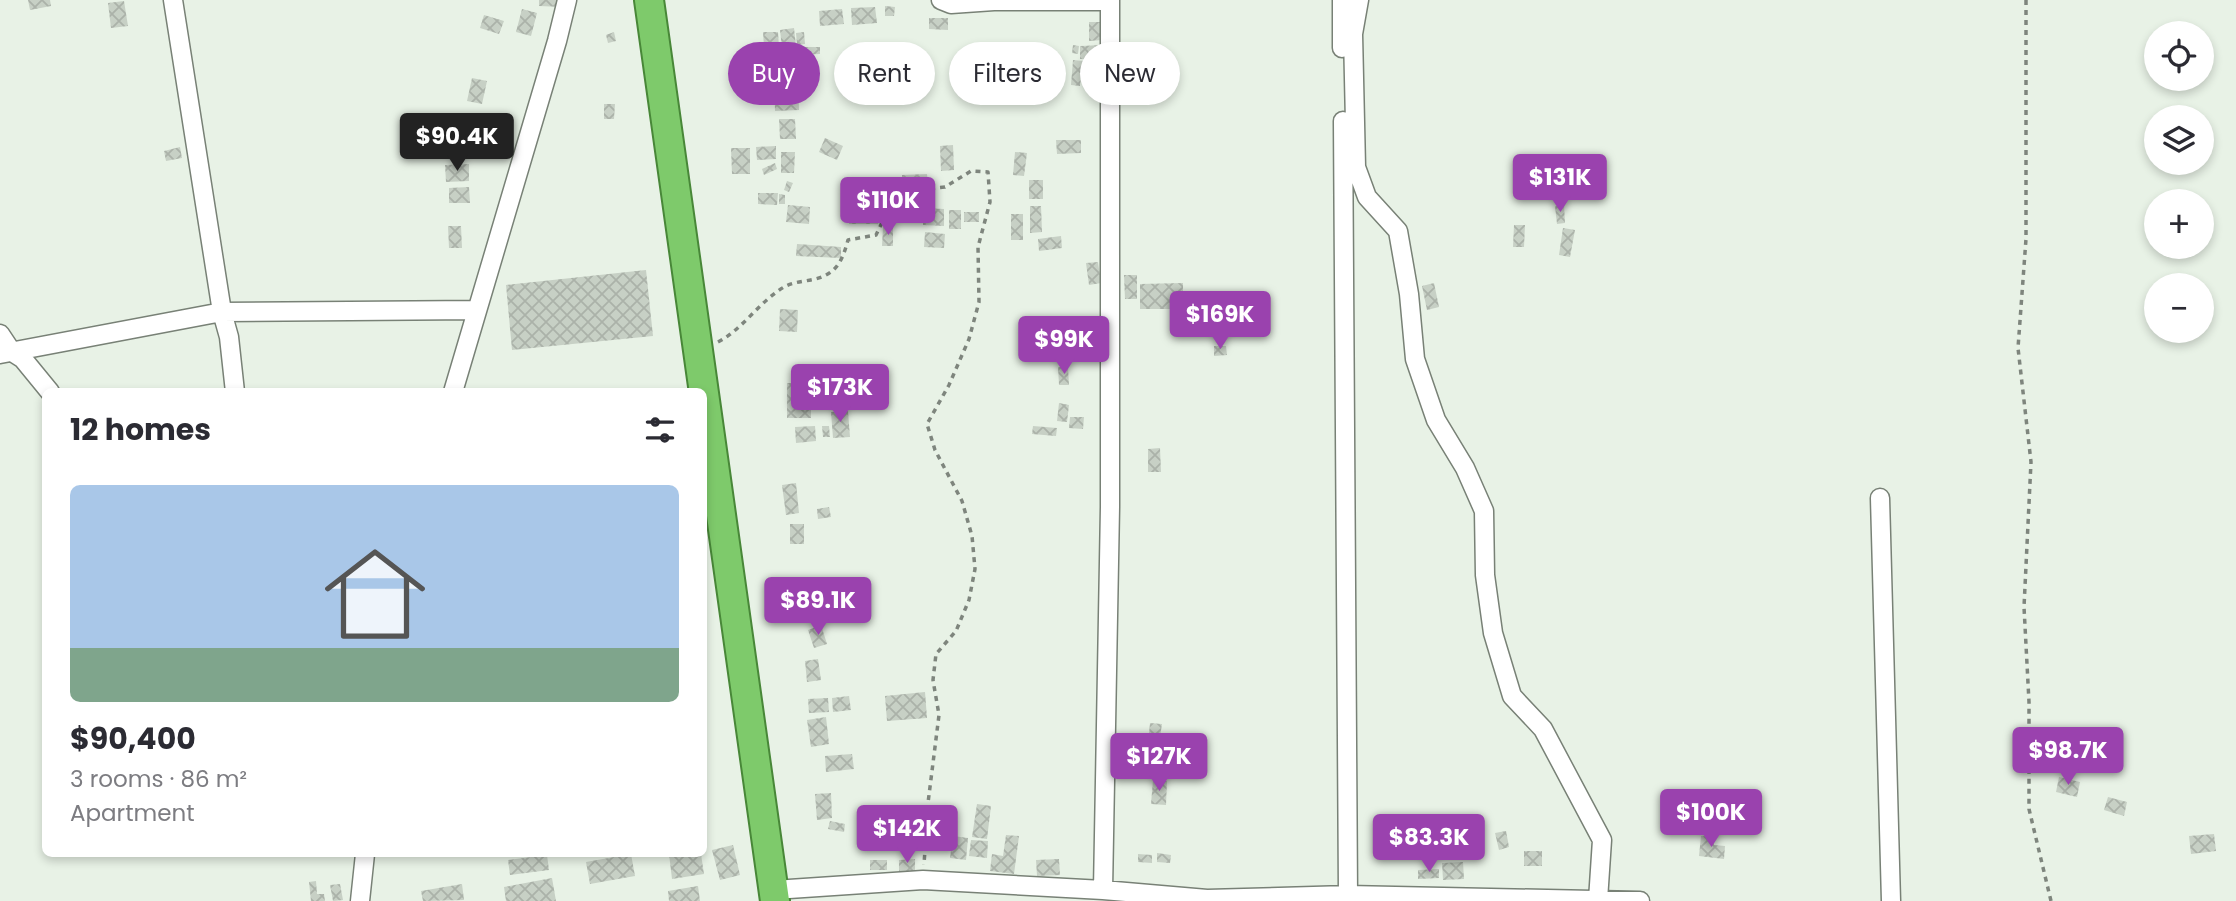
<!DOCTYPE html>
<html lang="en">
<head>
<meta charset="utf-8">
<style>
	:root { --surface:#fff; --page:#f7f7f7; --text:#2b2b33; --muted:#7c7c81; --accent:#9a42ae }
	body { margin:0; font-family:Poppins,sans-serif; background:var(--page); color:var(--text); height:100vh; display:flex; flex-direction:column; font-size:26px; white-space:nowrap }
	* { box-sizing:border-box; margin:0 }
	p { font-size:23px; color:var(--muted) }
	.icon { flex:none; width:38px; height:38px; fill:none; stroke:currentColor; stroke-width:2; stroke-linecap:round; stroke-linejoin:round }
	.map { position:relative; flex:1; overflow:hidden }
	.sheet { position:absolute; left:42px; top:388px; width:665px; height:469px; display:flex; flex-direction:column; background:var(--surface); border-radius:10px; box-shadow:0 4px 10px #0003 }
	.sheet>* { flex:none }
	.banner { position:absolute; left:728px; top:42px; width:665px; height:63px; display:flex; gap:14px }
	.fabs { position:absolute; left:2144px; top:21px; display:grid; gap:14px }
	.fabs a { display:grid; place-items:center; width:70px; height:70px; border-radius:50%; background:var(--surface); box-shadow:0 4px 10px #0003; font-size:35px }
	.price { position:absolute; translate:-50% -60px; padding:0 16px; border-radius:7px; background:var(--accent); color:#fff; font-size:23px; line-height:46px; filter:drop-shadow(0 2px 4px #0008) }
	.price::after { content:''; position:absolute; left:50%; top:42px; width:21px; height:16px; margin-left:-10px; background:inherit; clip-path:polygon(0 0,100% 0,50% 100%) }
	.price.current { background:#222; color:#fff }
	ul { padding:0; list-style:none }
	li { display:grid; align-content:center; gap:14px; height:371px; padding:0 28px }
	li span { display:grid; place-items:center; height:217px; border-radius:10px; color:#555 }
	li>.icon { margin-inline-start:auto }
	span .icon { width:126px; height:126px; fill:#fffc; stroke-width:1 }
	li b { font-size:30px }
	h2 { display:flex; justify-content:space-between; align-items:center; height:84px; padding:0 28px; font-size:30px }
	.chip { padding:0 24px; border-radius:32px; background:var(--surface); box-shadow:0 4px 10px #0003; font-size:24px; line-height:63px }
	.chip.current { background:var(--accent); color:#fff }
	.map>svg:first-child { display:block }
	.building { fill:url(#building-cross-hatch) }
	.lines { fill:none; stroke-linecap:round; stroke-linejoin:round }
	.minor-casing { stroke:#788176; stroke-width:21 }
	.trunk-casing { stroke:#488738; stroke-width:32 }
	.path { stroke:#7e857d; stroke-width:3.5; stroke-dasharray:5 5; stroke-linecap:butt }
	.minor { stroke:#fff; stroke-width:18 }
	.trunk { stroke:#7eca6b; stroke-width:28 }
</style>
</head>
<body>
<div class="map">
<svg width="2236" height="901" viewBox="0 0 2236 901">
	<defs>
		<pattern id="building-cross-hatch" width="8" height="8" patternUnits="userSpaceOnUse" patternTransform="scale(1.75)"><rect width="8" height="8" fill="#c7d0c5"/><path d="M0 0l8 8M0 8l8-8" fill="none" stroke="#abb2a9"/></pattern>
	</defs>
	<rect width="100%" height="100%" fill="#e8f2e6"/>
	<path class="building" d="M28 0H50L51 6 30 10Z
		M539 0H563L562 7 539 6Z
		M124 1 128 26 111 28 108 3Z
		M885 6 895 7 894 16H885Z
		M875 7 877 23 852 25 851 8Z
		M522 9 537 13 531 36 516 32Z
		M842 9 844 24 820 26 819 11Z
		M484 15 504 21 499 34 480 28Z
		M929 18H948V30L929 29Z
		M1089 22H1103V40L1089 41Z
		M794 28 796 46 782 48 780 30Z
		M614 32 616 41 608 43 606 35Z
		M763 32H778L779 47H764Z
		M804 32 805 44 797 45 796 33Z
		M1073 45 1079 46 1078 54 1072 53Z
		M1104 45V59H1080V46Z
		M799 47H820V54L799 55Z
		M874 52H890V63H874Z
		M1073 60 1083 61 1080 86 1071 85Z
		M798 76 799 110 775 111 774 77Z
		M472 78 487 81 482 104 467 101Z
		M604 104H615L614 119H604Z
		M779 119H795L796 139H780Z
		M825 138 843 146 837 160 819 152Z
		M1056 140H1081V153L1057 154Z
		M953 145 954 170 941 171 940 146Z
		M776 146V159L757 160 756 147Z
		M180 147 182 158 166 161 164 151Z
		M731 148H750V174H732Z
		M781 152H795L794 173H781Z
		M1015 152 1027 153 1024 176 1013 175Z
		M775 163 777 169 764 175 762 169Z
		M469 164V181L446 182 445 165Z
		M927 174 928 184 902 185V175Z
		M1029 180H1043V199H1029Z
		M787 181 793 183 789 192 784 190Z
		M878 186 879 208H866L865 187Z
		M469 187 470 203H449V188Z
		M758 193H778L777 205 758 204Z
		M779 194 785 195V204H779Z
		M788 205 810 207 809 224 786 222Z
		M1564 205 1565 223 1557 224 1555 206Z
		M1030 206H1041L1042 232 1030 233Z
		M923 208 944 209V226L923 225Z
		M949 210H961V229H949Z
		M849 211H878V224H849Z
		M964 212H979V222H964Z
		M1011 214H1023V240H1011Z
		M1514 225H1525L1524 247H1513Z
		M448 226H461L462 248H449Z
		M883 227 893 228V246H882Z
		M1563 228 1575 230 1570 257 1559 255Z
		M925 232 945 234 944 248 924 247Z
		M1061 236 1062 248 1039 251 1038 239Z
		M797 244 841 247V258L796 256Z
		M1098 262 1101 283 1089 285 1086 263Z
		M646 270 653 336 512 350 506 285Z
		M1124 275H1137V299H1125Z
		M1183 283V309H1140V284Z
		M1434 283 1439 307 1427 310 1422 286Z
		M780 309 798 310 797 332 779 331Z
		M1033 339 1057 342 1056 354 1032 351Z
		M1214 346H1226L1227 355 1214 356Z
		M1058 367H1068L1069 385H1059Z
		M843 375 846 407 825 409 822 377Z
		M787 383H811V418H787Z
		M1059 403 1069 405 1067 422 1057 421Z
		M848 411 850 437 833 438 831 412Z
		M1070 417H1084L1083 429 1069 428Z
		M815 426 816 441 796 443 795 427Z
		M822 426H829L830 437H823Z
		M1033 426 1057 428 1056 436 1032 434Z
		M1160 448 1161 472H1148V449Z
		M796 483 799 513 786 515 782 485Z
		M829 507 831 517 818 519 817 509Z
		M790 524H804V544H790Z
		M825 582 827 595 814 596 812 584Z
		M809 592 810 616 792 617 791 593Z
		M821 625 827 644 814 648 808 630Z
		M818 659 821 680 807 682 805 661Z
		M925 692 927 718 887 721 885 696Z
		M849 696 851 710 833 712 832 698Z
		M828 698 829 712 809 713 808 699Z
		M826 717 829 744 811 747 807 720Z
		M1150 723 1162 724 1159 744 1148 743Z
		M852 754 854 769 826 772 825 756Z
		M2059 777 2080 782 2077 797 2056 792Z
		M1153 780 1167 781 1166 805 1151 804Z
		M831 793 832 818 817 820 815 794Z
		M2108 797 2127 802 2124 816 2104 810Z
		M977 804 991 806 987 839 972 837Z
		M1715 804 1735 805 1734 814 1715 813Z
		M830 821 845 824 844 832 828 829Z
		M1506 831 1509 847 1499 850 1495 833Z
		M2214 834 2216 851 2191 854 2189 836Z
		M1006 835 1019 836 1014 874 990 871 992 854 1003 856Z
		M953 836 968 838 966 860 950 858Z
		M1701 836 1714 837V845L1725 846 1724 859 1699 856Z
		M1425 838 1426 856 1418 857 1416 839Z
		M971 840 988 841 987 858 969 856Z
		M733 845 740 875 720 880 712 850Z
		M1524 851H1542V866H1524Z
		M1157 853 1171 855 1170 863 1157 862Z
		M631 854 635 876 590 884 586 862Z
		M669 854H701L704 874 672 879Z
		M1138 854 1152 855V863L1138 862Z
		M547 855 549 870 510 875 508 860Z
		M915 859V871H899V860Z
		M1059 859 1060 875 1037 876 1036 860Z
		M870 860H887V870H870Z
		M1463 862 1464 879 1443 880 1442 863Z
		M1439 869V878L1418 879V870Z
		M552 878 556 901H506L504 887Z
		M316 881 317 894H324L325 901H311L309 882Z
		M340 884 343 900 333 901 330 885Z
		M462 884 464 900 423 901 421 891Z
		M698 886 700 901H669L668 891Z"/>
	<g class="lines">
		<g class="minor-casing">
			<path id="minor" d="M173 0 222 312 229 337 235 392
				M941 0 951 4 994 1H1110
				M1342 0V48
				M1359 0 1353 34 1356 167 1367 197 1398 231 1409 294 1415 359 1436 420 1465 468 1484 511 1485 575 1493 633 1512 696 1543 729 1602 840 1598 900
				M1343 121 1348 895
				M0 334 12 352 23 359 50 392
				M0 354 222 312 477 310
				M453 392 557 41 567 0
				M1880 498 1891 901
				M774 890 923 880 1103 890 1207 899 1348 895 1640 901
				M1103 890 1110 507V0
				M360 901 365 854"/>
		</g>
		<g class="trunk-casing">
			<path id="trunk" d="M649 0 775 901"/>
		</g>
		<path class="path" d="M2026 0V239L2018 348 2031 462 2024 607 2029 702V809L2051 901
			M718 342C743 329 759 302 784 287 796 280 813 282 826 275 840 268 844 254 848 240L876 235 894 198 914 190 945 187 971 171 988 172 990 202 978 247 979 302 969 339 949 385 927 424 935 450 962 501 972 536 975 569 969 600 956 631 936 654 933 680 939 715 928 803 924 865"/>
		<use href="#minor" class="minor"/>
		<use href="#trunk" class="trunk"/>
	</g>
</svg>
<div class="fabs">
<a><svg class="icon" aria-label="locate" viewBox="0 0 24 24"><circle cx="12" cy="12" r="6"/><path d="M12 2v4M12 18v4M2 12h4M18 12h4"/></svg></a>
<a><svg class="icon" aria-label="layers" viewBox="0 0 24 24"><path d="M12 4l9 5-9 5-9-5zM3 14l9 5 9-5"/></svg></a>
<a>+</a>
<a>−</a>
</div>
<b class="price current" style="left:457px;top:173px">$90.4K</b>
<b class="price" style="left:1560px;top:214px">$131K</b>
<b class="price" style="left:888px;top:237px">$110K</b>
<b class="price" style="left:1220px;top:351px">$169K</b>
<b class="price" style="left:1064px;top:376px">$99K</b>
<b class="price" style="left:840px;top:424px">$173K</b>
<b class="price" style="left:818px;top:637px">$89.1K</b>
<b class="price" style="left:2068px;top:787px">$98.7K</b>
<b class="price" style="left:1159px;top:793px">$127K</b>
<b class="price" style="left:1711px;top:849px">$100K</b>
<b class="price" style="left:907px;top:865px">$142K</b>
<b class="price" style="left:1429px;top:874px">$83.3K</b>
<div class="banner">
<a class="chip current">Buy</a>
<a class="chip">Rent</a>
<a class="chip">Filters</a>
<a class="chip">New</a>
</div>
<section class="sheet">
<h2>12 homes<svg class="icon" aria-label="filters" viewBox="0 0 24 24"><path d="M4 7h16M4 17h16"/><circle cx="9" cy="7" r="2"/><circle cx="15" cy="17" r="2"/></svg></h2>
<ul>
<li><span style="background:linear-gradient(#a9c7e8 75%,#7fa58c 0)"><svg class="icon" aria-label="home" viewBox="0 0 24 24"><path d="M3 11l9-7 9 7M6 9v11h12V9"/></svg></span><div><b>$90,400</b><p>3 rooms · 86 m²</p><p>Apartment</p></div></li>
</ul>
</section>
</div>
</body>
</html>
